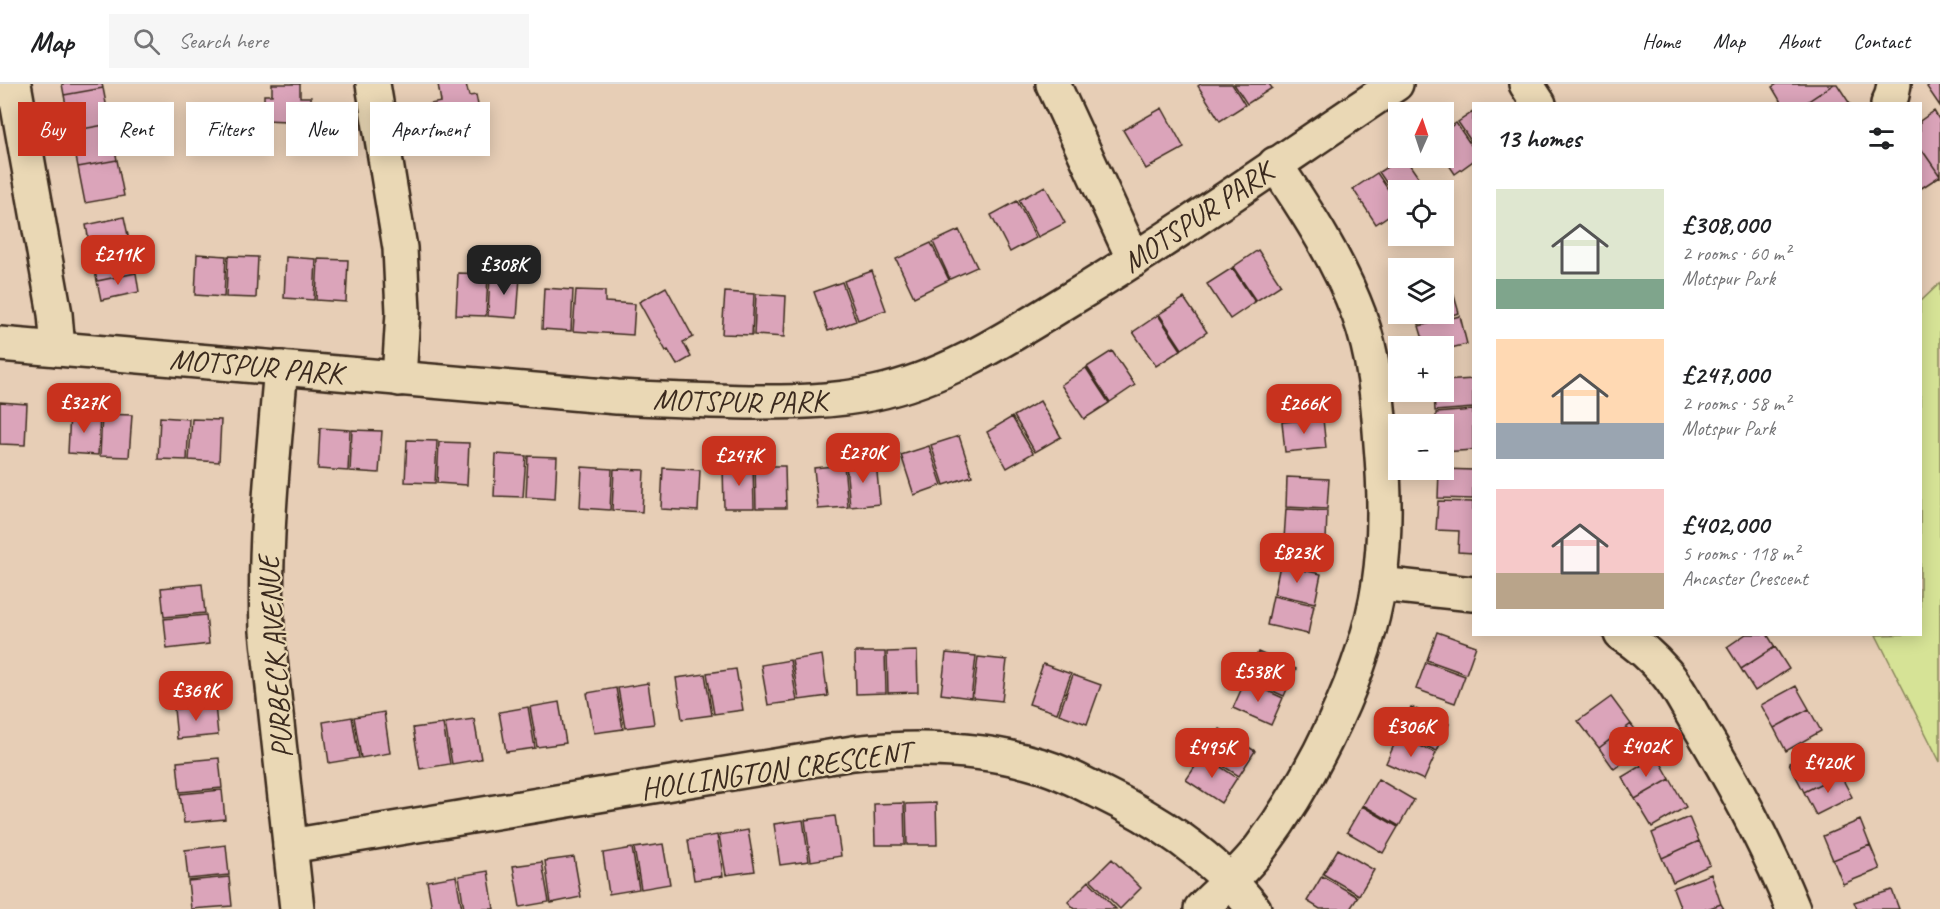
<!DOCTYPE html>
<html lang="en">
<head>
<meta charset="utf-8">
<style>
	:root { --surface:#fff; --page:#f6f6f6; --text:#202124; --muted:#757577; --line:#e0e0e0; --accent:#c8321e }
	body { margin:0; font-family:Caveat,sans-serif; background:var(--page); color:var(--text); height:100vh; display:flex; flex-direction:column; font-size:22px; white-space:nowrap }
	* { box-sizing:border-box; margin:0 }
	p { font-size:20px; color:var(--muted) }
	.icon { flex:none; width:33px; height:33px; fill:none; stroke:currentColor; stroke-width:2; stroke-linecap:round; stroke-linejoin:round }
	.map { position:relative; flex:1; overflow:hidden }
	.side { position:absolute; left:1472px; top:18px; width:450px; height:534px; display:flex; flex-direction:column; background:var(--surface); border-radius:0px; box-shadow:0 3px 15px #0003 }
	.side>* { flex:none }
	.top-card { position:absolute; left:18px; top:18px; width:570px; height:54px; display:flex; gap:12px }
	.needle { width:39px; rotate:3deg }
	.fabs { position:absolute; left:1388px; top:18px; display:grid; gap:12px }
	.fabs a { display:grid; place-items:center; width:66px; height:66px; border-radius:0px; background:var(--surface); box-shadow:0 3px 15px #0003; font-size:30px }
	.price { position:absolute; translate:-50% -51px; padding:0 14px; border-radius:12px; background:var(--accent); color:#fff; font-size:20px; line-height:39px; filter:drop-shadow(0 2px 3px #0008) }
	.price::after { content:''; position:absolute; left:50%; top:36px; width:18px; height:14px; margin-left:-9px; background:inherit; clip-path:polygon(0 0,100% 0,50% 100%) }
	.price.on { background:#222; color:#fff }
	ul { padding:0; list-style:none }
	li { display:flex; align-items:center; gap:18px; height:150px; padding:0 24px }
	li span { display:grid; place-items:center; flex:none; width:168px; height:120px; border-radius:0px; color:#555 }
	li>.icon { margin-inline-start:auto }
	span .icon { width:72px; height:72px; fill:#fffc; stroke-width:1 }
	li b { font-size:26px }
	h2 { display:flex; justify-content:space-between; align-items:center; height:72px; padding:0 24px; font-size:26px }
	.pill { padding:0 21px; border-radius:0px; background:var(--surface); box-shadow:0 3px 15px #0003; font-size:21px; line-height:54px }
	.pill.on { background:var(--accent); color:#fff }
	header { display:flex; align-items:center; gap:36px; box-sizing:border-box; height:84px; padding:0 30px; background:var(--surface); border-bottom:2px solid var(--line) }
	header strong { font-size:28px }
	nav { display:flex; gap:33px; margin-inline-start:auto; font-size:21px }
	.search { width:420px; height:54px; background:var(--page); display:flex; align-items:center; gap:15px; box-sizing:border-box; padding:0 21px; border-radius:0px; color:var(--muted); font-size:22px }
	.map>svg:first-child { display:block }
	.green { fill:#d6e396; stroke:#88865a; stroke-width:1.5 }
	.building { fill:#dba4ba; stroke:#3b2a1e; stroke-width:1.5 }
	.lines { fill:none; stroke-linecap:round; stroke-linejoin:round }
	.minor-casing { stroke:#3b2a1e; stroke-width:38 }
	.minor { stroke:#ead8b5; stroke-width:33 }
	.labels { text-anchor:middle; dominant-baseline:central; stroke-width:4.5; stroke-linejoin:round; paint-order:stroke }
	.street-label { font-size:30px; fill:#3b2a1e; stroke:#ead8b5 }
</style>
</head>
<body>
<header>
<strong>Map</strong>
<div class="search"><svg class="icon" aria-label="search" viewBox="0 0 24 24"><circle cx="10" cy="10" r="6"/><path d="M15 15l6 6"/></svg>Search here</div>
<nav><a>Home</a><a>Map</a><a>About</a><a>Contact</a></nav>
</header>
<div class="map">
<svg width="1940" height="825" viewBox="0 0 1940 825">
	<rect width="100%" height="100%" fill="#e7ceb6"/>
	<filter id="ink" filterUnits="userSpaceOnUse"><feTurbulence type="fractalNoise" baseFrequency=".0167" numOctaves="2"/><feDisplacementMap in="SourceGraphic" scale="12" xChannelSelector="R" yChannelSelector="G"/><feConvolveMatrix kernelMatrix="1 2 1 2 8 2 1 2 1" color-interpolation-filters="sRGB"/></filter>
	<g filter="url(#ink)">
		<path class="green" d="M1940 199V678L1876 551 1920 550V218Z"/>
		<path class="building" d="M62 0H102L103 4 64 11Z
			M272 0H300V13H311V38L264 36V11H272Z
			M438 0H466L469 12 476 11 481 36 435 45 430 20 441 18Z
			M1201 0H1232L1245 21 1220 37 1198 2Z
			M1234 0H1269L1272 4 1247 20Z
			M1777 0H1834L1804 20H1782L1772 3Z
			M1834 0H1837L1850 20H1804Z
			M1931 0H1940V22L1927 3Z
			M103 4 110 40 71 47 64 11Z
			M1162 24 1184 64 1146 85 1123 46Z
			M1934 27 1940 37V92L1920 63V37Z
			M1473 28V60L1458 38Z
			M1456 39 1473 64V77L1455 90 1443 72V48Z
			M110 40 117 76 78 83 71 47Z
			M1920 63 1940 92 1920 105Z
			M1401 74H1405L1427 106H1398V116L1379 88Z
			M117 76 124 112 85 119 78 83Z
			M1377 89 1398 120V125L1376 140 1353 105Z
			M1045 102 1065 139 1038 153 1019 116Z
			M1017 117 1036 154 1010 168 991 131Z
			M124 133 130 161 91 169 86 141Z
			M959 146 977 183 950 195 933 158Z
			M931 159 949 196 914 213 896 175Z
			M130 161 136 189 97 197 91 169Z
			M1258 166 1281 201 1256 217 1233 183Z
			M197 170 226 172 224 213 195 211Z
			M228 172 258 173 256 214 226 213Z
			M286 173 316 175 314 216 284 214Z
			M318 175 348 176 346 218 316 216Z
			M1232 184 1255 218 1230 235 1207 200Z
			M872 187 886 226 858 236 844 197Z
			M136 189 139 208 101 216 97 197Z
			M458 189 488 190 486 232 456 231Z
			M490 191 520 193 517 234 488 232Z
			M842 198 856 237 828 247 814 208Z
			M1451 201 1459 229 1419 240 1416 230H1443V203Z
			M666 203 693 253 683 258 691 273 677 281 668 266 666 267 639 218Z
			M544 204 573 206 571 247 542 245Z
			M576 206 605 207V218L635 220 633 251 573 247Z
			M725 208 754 210 752 251 722 250Z
			M756 210 786 212 784 253 754 251Z
			M1184 214 1207 248 1182 265 1159 230Z
			M1158 231 1181 266 1156 282 1133 248Z
			M1460 232 1467 260 1443 266V262H1425L1419 242Z
			M1112 267 1135 301 1110 318 1087 283Z
			M1086 284 1109 319 1084 335 1061 301Z
			M1473 295V324L1435 327 1434 308H1443V297Z
			M1320 303 1323 333 1282 336 1279 307Z
			M1040 317 1061 353 1035 368 1014 332Z
			M0 318 27 320 25 361 0 360Z
			M1473 326V366L1443 368V340H1436V329Z
			M70 328 100 330 98 371 68 369Z
			M102 330 132 331 129 373 100 372Z
			M160 333 189 335 187 376 158 375Z
			M1012 333 1033 369 1007 384 987 348Z
			M192 335 221 336 219 378 189 376Z
			M1323 335 1326 364 1285 368 1282 338Z
			M320 344 350 346 348 387 318 385Z
			M352 346 382 347 379 389 350 387Z
			M959 352 972 392 944 401 931 361Z
			M407 356 437 357 435 399 405 398Z
			M439 358 469 359 467 401 437 399Z
			M929 362 942 401 914 411 901 371Z
			M496 370 526 372 523 413 494 412Z
			M528 372 557 373 555 415 526 413Z
			M876 378 880 420 850 423 846 381Z
			M844 381 848 423 818 425 814 384Z
			M753 382 754 424H724L723 383Z
			M755 382H785L786 424H756Z
			M582 383 612 385 610 426 580 424Z
			M663 384 700 386 698 427 661 425Z
			M614 385 644 386 642 428 612 426Z
			M1443 385 1473 386V415L1438 414 1439 386Z
			M1287 393 1329 395 1327 425 1286 423Z
			M1438 417 1473 418V469L1458 468 1459 447 1436 446Z
			M1286 425 1327 427 1326 457 1284 455Z
			M1280 481 1321 490 1315 519 1274 510Z
			M202 500 205 529 164 533 161 504Z
			M1273 512 1314 521 1308 550 1267 541Z
			M206 531 209 560 167 565 164 535Z
			M1437 548 1476 562 1466 590 1427 576Z
			M1746 550H1767L1775 563 1741 585 1727 563Z
			M1775 563 1789 585 1755 607 1741 585Z
			M917 567 918 608 888 609 887 568Z
			M855 568H885L886 609 856 610Z
			M1258 568 1296 585 1284 612 1246 595Z
			M946 569 976 572 971 614 941 610Z
			M822 571 828 612 799 616 792 576Z
			M978 573 1007 576 1002 617 973 614Z
			M790 576 797 617 768 621 761 581Z
			M1426 578 1465 592 1455 619 1416 605Z
			M1043 580 1071 590 1057 629 1029 620Z
			M736 585 743 626 714 630 707 589Z
			M212 590 215 619 174 623 170 594Z
			M705 590 712 631 682 635 676 594Z
			M1073 591 1101 601 1087 640 1059 630Z
			M1245 597 1283 614 1271 641 1233 624Z
			M648 599 654 640 625 644 618 604Z
			M1796 602 1809 625 1774 644 1761 621Z
			M616 604 623 645 594 649 587 609Z
			M1611 613 1631 640 1599 664 1578 637Z
			M559 618 566 659 537 663 530 623Z
			M215 621 218 651 177 655 174 625Z
			M528 623 535 664 506 668 499 628Z
			M1411 623 1449 640 1437 667 1399 650Z
			M1809 625 1821 647 1786 667 1774 644Z
			M384 628 390 669 361 674 354 633Z
			M352 633 359 674 329 679 323 638Z
			M474 635 481 675 452 680 445 639Z
			M443 640 450 680 420 685 413 644Z
			M1631 640 1647 661 1614 685 1599 664Z
			M1220 645 1255 667 1239 692 1204 670Z
			M1398 652 1436 669 1424 696 1386 679Z
			M1825 661 1840 690 1804 708 1789 679Z
			M1203 671 1237 694 1221 719 1186 696Z
			M1657 672 1670 695 1635 715 1622 693Z
			M219 674 222 704 180 708 177 678Z
			M1840 690 1852 713 1816 731 1804 708Z
			M1378 695 1414 716 1399 742 1363 721Z
			M1670 695 1686 723 1652 743 1635 715Z
			M222 706 225 735 184 739 180 710Z
			M904 719 905 761H875L874 720Z
			M936 719 937 761H907L906 720Z
			M1362 722 1398 743 1383 769 1347 748Z
			M835 732 841 772 811 777 805 736Z
			M1689 733 1699 757 1662 774 1652 749Z
			M803 736 809 777 780 781 774 740Z
			M1860 736 1870 761 1833 776 1823 752Z
			M748 746 755 787 726 791 719 751Z
			M717 751 723 792 694 796 688 756Z
			M1699 757 1710 781 1673 798 1662 774Z
			M663 760 670 800 641 805 634 764Z
			M226 761 229 791 188 795 185 766Z
			M1870 761 1880 785 1843 800 1833 776Z
			M632 764 639 805 609 810 603 769Z
			M1338 765 1374 786 1359 811 1323 790Z
			M574 773 581 813 551 819 545 777Z
			M1112 775 1141 804 1120 825 1091 796Z
			M542 778 549 818 520 823 513 782Z
			M488 787 494 825H464L459 792Z
			M1711 790 1721 820 1707 825H1681L1673 804Z
			M456 792 462 825H432L427 797Z
			M1322 792 1358 813 1350 825H1320L1307 817Z
			M229 793 232 822 191 825 188 797Z
			M1089 797 1116 825H1075L1068 818Z
			M1892 806 1899 825H1857L1854 818Z
			M1721 820 1724 825H1707Z"/>
		<g class="lines">
			<g class="minor-casing">
				<g id="minor">
					<path d="M14 0 55 230 58 265"/>
					<path d="M373 0 400 164 403 228 399 295"/>
					<path d="M1053 0 1134 176"/>
					<path d="M1526 0 1539 20"/>
					<path d="M1888 20 1892 11 1894 0"/>
					<path id="s1" d="M0 260 617 313C661 315 704 317 748 318 791 318 833 318 875 309 949 293 1010 252 1074 213 1184 146 1289 71 1396 0"/>
					<path d="M281 284C273 372 264 460 267 547L297 825"/>
					<path d="M1379 500 1473 510"/>
					<path d="M1621 550C1639 561 1653 574 1666 589 1679 604 1688 624 1698 640 1734 699 1767 761 1793 825"/>
					<path d="M290 762 853 669C916 662 981 663 1042 682 1061 688 1079 697 1096 706 1156 735 1213 771 1254 825"/>
					<path d="M1201 825C1221 805 1244 786 1261 763 1313 693 1366 587 1379 500 1386 454 1385 406 1381 360 1378 316 1374 272 1359 231 1339 177 1307 128 1275 80"/>
				</g>
			</g>
			<use href="#minor" class="minor"/>
		</g>
	</g>
	<g class="labels">
		<g class="street-label">
			<text transform="translate(1197 133) rotate(-34)">MOTSPUR PARK</text>
			<text transform="translate(256 282) rotate(5)">MOTSPUR PARK</text>
			<text stroke="none"><textPath href="#s1" startOffset="742">MOTSPUR PARK</textPath></text>
			<text transform="translate(275 573) rotate(-94)">PURBECK AVENUE</text>
			<text transform="translate(776 686) rotate(-8)">HOLLINGTON CRESCENT</text>
		</g>
	</g>
</svg>
<div class="fabs">
<a><svg class="needle" viewBox="-14 -14 28 28"><path d="M0-13l5 13h-10z" fill="#e53935"/><path d="M0 13l5-13h-10z" fill="#757577"/></svg></a>
<a><svg class="icon" aria-label="locate" viewBox="0 0 24 24"><circle cx="12" cy="12" r="6"/><path d="M12 2v4M12 18v4M2 12h4M18 12h4"/></svg></a>
<a><svg class="icon" aria-label="layers" viewBox="0 0 24 24"><path d="M12 4l9 5-9 5-9-5zM3 14l9 5 9-5"/></svg></a>
<a>+</a>
<a>−</a>
</div>
<b class="price" style="left:118px;top:202px">£211K</b>
<b class="price on" style="left:504px;top:212px">£308K</b>
<b class="price" style="left:84px;top:350px">£327K</b>
<b class="price" style="left:1304px;top:351px">£266K</b>
<b class="price" style="left:863px;top:400px">£270K</b>
<b class="price" style="left:739px;top:403px">£247K</b>
<b class="price" style="left:1297px;top:500px">£823K</b>
<b class="price" style="left:1258px;top:619px">£538K</b>
<b class="price" style="left:196px;top:638px">£369K</b>
<b class="price" style="left:1411px;top:674px">£306K</b>
<b class="price" style="left:1646px;top:694px">£402K</b>
<b class="price" style="left:1212px;top:695px">£495K</b>
<b class="price" style="left:1828px;top:710px">£420K</b>
<div class="top-card">
<a class="pill on">Buy</a>
<a class="pill">Rent</a>
<a class="pill">Filters</a>
<a class="pill">New</a>
<a class="pill">Apartment</a>
</div>
<section class="side">
<h2>13 homes<svg class="icon" aria-label="filters" viewBox="0 0 24 24"><path d="M4 7h16M4 17h16"/><circle cx="9" cy="7" r="2"/><circle cx="15" cy="17" r="2"/></svg></h2>
<ul>
<li><span style="background:linear-gradient(#dfe7d0 75%,#7fa58c 0)"><svg class="icon" aria-label="home" viewBox="0 0 24 24"><path d="M3 11l9-7 9 7M6 9v11h12V9"/></svg></span><div><b>£308,000</b><p>2 rooms · 60 m²</p><p>Motspur Park</p></div></li>
<li><span style="background:linear-gradient(#ffd9b3 70%,#9aa5b1 0)"><svg class="icon" aria-label="home" viewBox="0 0 24 24"><path d="M3 11l9-7 9 7M6 9v11h12V9"/></svg></span><div><b>£247,000</b><p>2 rooms · 58 m²</p><p>Motspur Park</p></div></li>
<li><span style="background:linear-gradient(#f6c9c9 70%,#b9a48a 0)"><svg class="icon" aria-label="home" viewBox="0 0 24 24"><path d="M3 11l9-7 9 7M6 9v11h12V9"/></svg></span><div><b>£402,000</b><p>5 rooms · 118 m²</p><p>Ancaster Crescent</p></div></li>
</ul>
</section>
</div>
</body>
</html>
